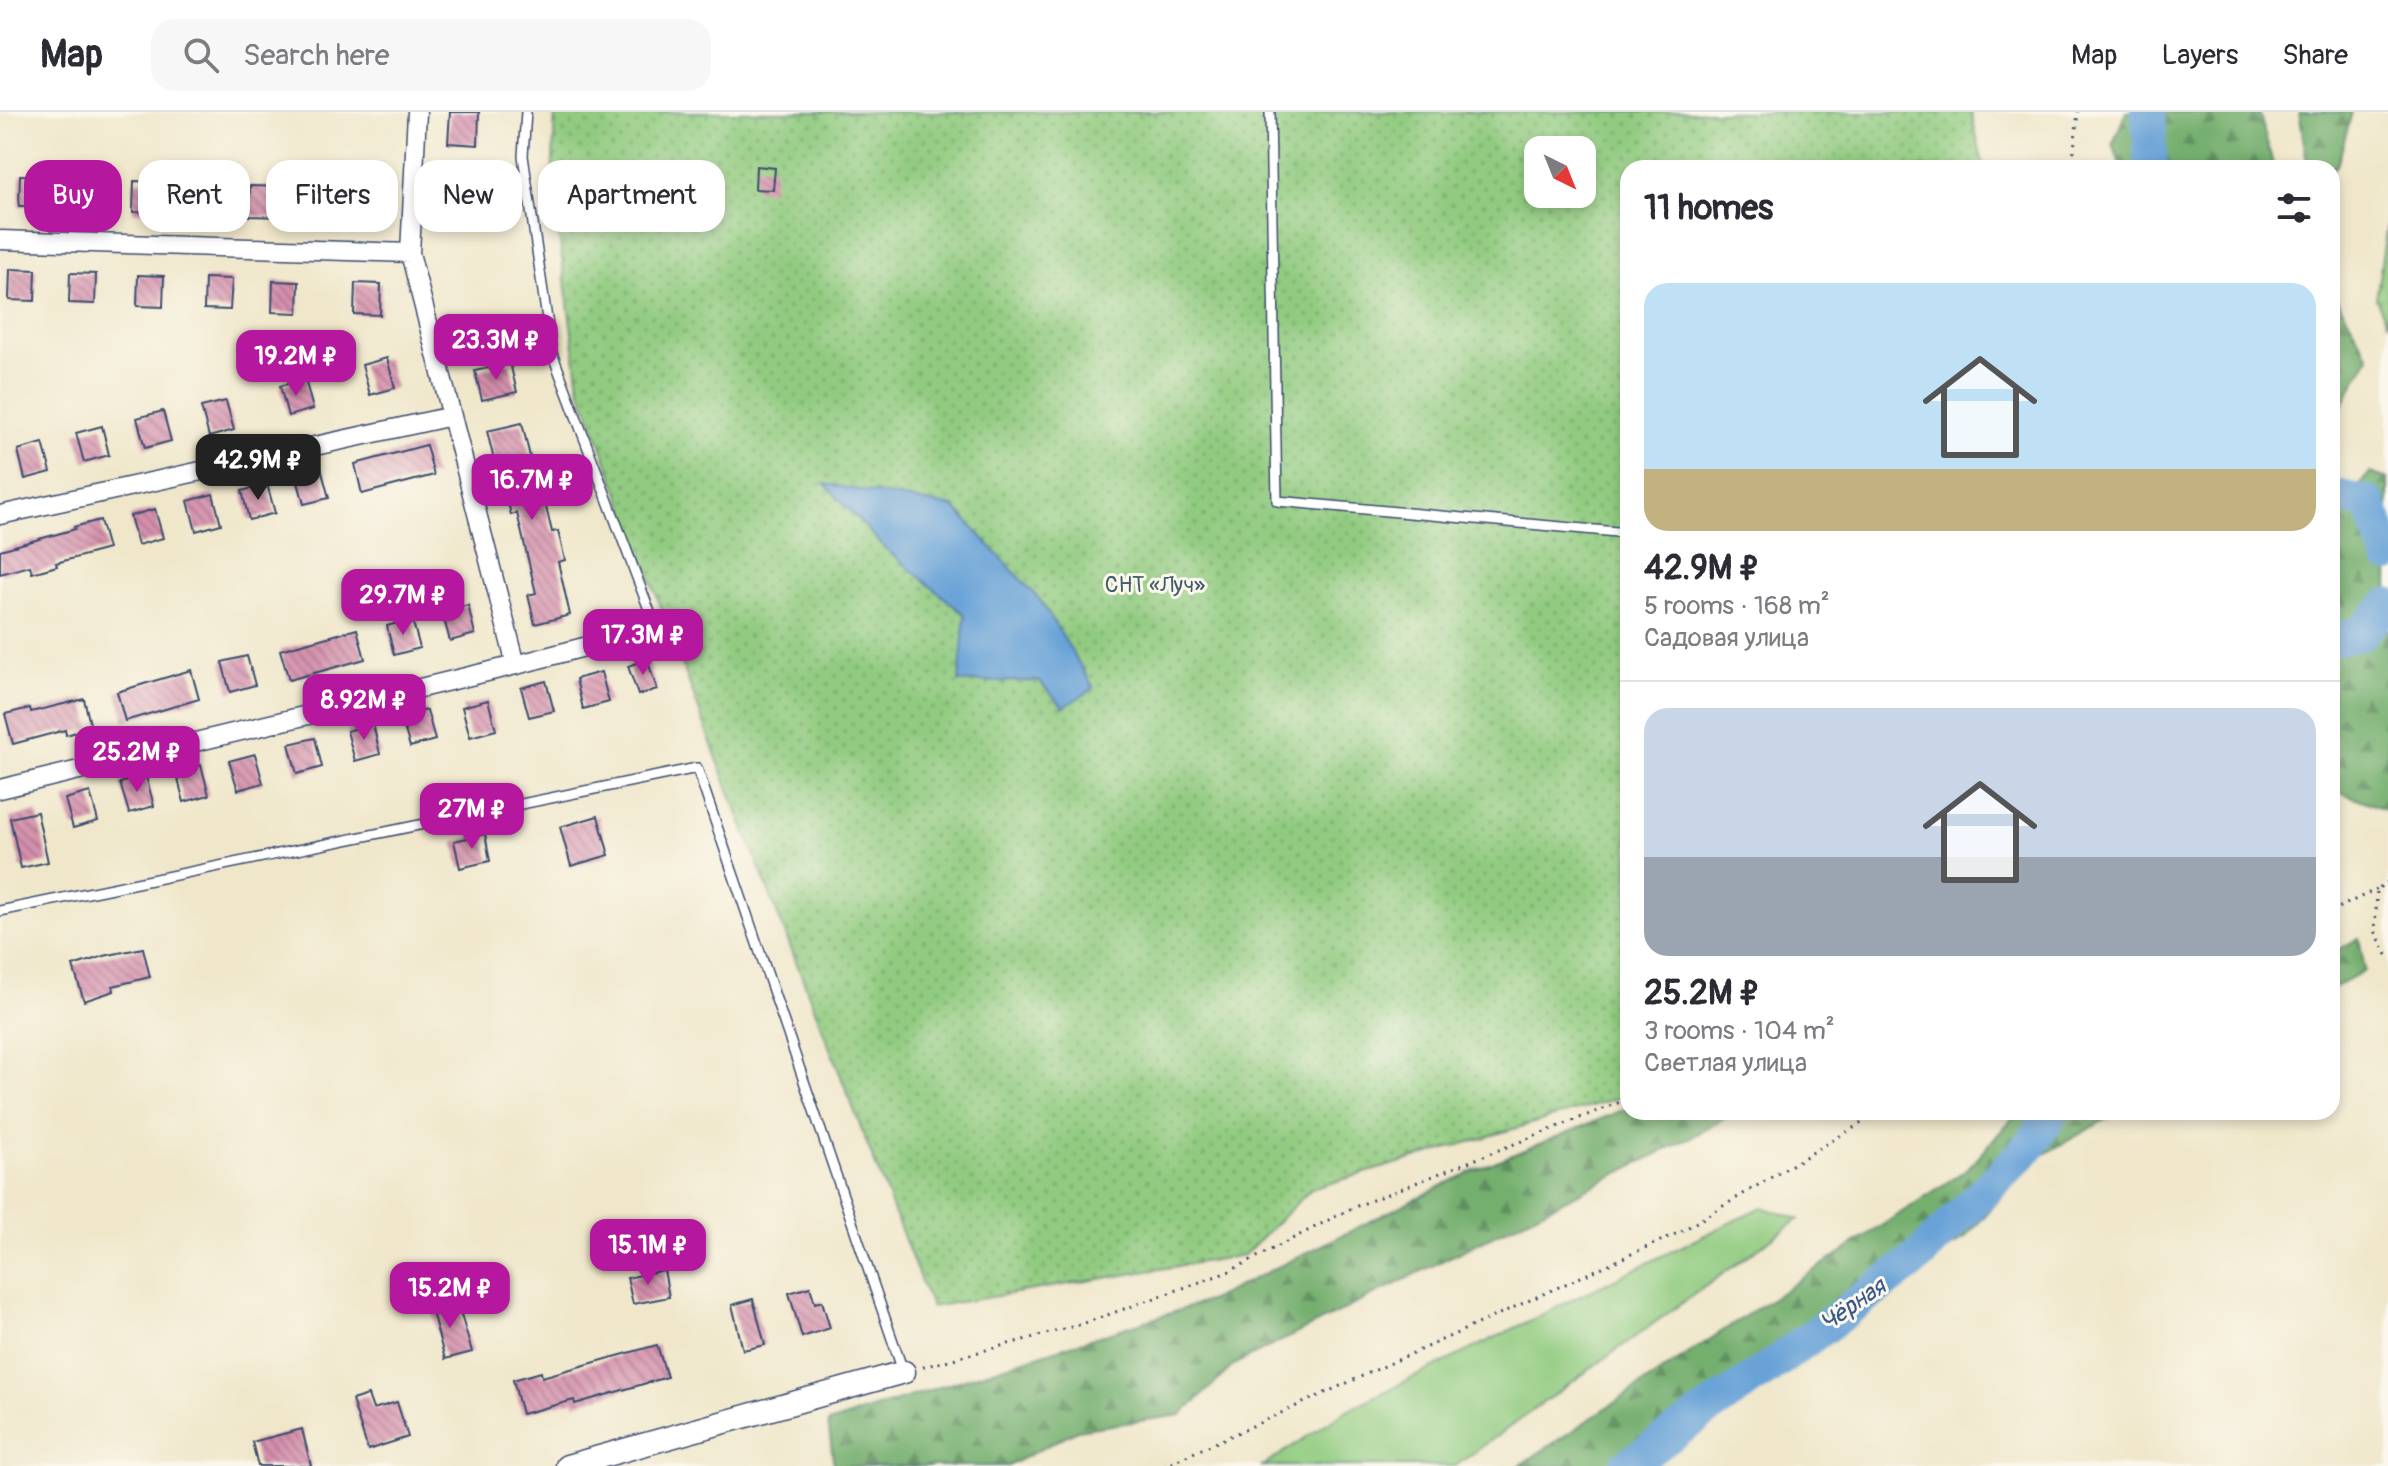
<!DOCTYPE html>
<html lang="en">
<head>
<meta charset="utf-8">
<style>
	:root { --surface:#fff; --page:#f7f7f7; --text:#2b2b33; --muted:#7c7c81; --line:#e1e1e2; --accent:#b5179e }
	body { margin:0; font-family:Pangolin,sans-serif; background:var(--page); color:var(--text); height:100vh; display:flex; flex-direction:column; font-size:30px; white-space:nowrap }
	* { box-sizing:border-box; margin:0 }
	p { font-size:26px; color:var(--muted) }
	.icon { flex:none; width:44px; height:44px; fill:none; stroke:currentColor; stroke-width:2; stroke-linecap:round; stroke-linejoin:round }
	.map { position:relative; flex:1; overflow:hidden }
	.drawer { position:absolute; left:1620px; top:48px; width:720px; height:960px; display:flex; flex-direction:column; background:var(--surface); border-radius:24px; box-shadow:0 4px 12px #0003 }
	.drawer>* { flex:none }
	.banner { position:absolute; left:24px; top:48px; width:760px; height:72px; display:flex; gap:16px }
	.needle { width:52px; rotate:137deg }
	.tools { position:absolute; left:1524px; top:24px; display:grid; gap:16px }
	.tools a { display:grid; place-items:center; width:72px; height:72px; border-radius:16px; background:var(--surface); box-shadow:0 4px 12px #0003; font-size:40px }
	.price { position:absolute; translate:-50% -68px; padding:0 18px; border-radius:16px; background:var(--accent); color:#fff; font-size:26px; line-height:52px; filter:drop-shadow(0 2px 4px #0008) }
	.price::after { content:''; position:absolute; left:50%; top:48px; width:24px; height:18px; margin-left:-12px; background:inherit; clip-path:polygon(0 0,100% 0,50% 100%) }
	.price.current { background:#222; color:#fff }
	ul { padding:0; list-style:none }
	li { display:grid; align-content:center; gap:16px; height:424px; padding:0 24px }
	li+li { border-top:2px solid var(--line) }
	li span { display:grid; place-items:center; height:248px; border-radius:24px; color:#555 }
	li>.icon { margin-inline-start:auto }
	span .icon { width:144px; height:144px; fill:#fffc; stroke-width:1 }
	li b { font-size:34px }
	h2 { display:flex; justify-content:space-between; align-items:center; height:96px; padding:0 24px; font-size:34px }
	.pill { padding:0 28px; border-radius:24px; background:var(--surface); box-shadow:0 4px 12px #0003; font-size:28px; line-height:72px }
	.pill.current { background:var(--accent); color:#fff }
	header { display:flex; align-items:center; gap:48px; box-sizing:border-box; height:112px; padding:0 40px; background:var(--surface); border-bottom:2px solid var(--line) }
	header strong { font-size:38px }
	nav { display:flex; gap:44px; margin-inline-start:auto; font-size:28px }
	.search { width:560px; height:72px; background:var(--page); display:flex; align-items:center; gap:20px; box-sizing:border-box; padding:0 28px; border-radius:24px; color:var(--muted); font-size:30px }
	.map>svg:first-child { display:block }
	.green { fill:#91cb80; stroke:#567d6f; stroke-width:2 }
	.forest { fill:url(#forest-firs); stroke:#486f66; stroke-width:2 }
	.garden { fill:url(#garden-dots); stroke:#567d6f; stroke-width:2; fill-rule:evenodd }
	.water { fill:#67a2d7; stroke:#41689a; stroke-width:2 }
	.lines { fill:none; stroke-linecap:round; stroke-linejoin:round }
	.river { stroke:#67a2d7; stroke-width:34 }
	.building { fill:url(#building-back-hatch) }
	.service-casing { stroke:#3b4b6e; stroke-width:12 }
	.minor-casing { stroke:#3b4b6e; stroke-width:21 }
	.tertiary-casing { stroke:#3b4b6e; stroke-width:25 }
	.path { stroke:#3b4b6e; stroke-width:3; stroke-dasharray:2 6; stroke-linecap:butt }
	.service { stroke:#fff; stroke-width:9 }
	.minor { stroke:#fff; stroke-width:18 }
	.tertiary { stroke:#fff; stroke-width:22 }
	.labels { text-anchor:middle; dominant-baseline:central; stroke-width:6; stroke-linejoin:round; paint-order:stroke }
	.park-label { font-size:22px; fill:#3e5e68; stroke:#fbf7ec }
	.water-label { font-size:24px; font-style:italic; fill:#365788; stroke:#fbf7ec }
</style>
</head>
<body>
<header>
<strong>Map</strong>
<div class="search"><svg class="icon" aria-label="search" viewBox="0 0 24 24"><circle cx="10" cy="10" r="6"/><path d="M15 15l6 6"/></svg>Search here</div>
<nav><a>Map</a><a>Layers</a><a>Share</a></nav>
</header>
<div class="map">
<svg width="2388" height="1354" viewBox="0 0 2388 1354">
	<defs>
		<pattern id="forest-firs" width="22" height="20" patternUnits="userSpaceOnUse" patternTransform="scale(2)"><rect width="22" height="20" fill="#74af6e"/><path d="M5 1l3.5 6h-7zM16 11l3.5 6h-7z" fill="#5e8f5e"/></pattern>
		<pattern id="garden-dots" width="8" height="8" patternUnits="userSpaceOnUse" patternTransform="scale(2)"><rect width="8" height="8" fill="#91cb80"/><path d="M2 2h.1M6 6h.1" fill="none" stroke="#76a56c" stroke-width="1.8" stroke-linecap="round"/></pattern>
		<pattern id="building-back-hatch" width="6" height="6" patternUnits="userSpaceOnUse" patternTransform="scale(2)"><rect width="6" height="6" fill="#d48fab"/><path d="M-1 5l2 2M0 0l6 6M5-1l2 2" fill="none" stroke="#ab758e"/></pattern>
	</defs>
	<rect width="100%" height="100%" fill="#fbf7ec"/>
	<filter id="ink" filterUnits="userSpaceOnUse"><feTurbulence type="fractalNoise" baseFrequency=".0125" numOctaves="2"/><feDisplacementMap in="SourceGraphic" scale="16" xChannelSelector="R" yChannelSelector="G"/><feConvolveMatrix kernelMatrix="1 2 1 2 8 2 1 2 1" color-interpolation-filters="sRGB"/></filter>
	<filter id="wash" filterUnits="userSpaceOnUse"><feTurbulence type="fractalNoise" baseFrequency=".006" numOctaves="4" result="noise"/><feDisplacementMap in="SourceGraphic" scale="32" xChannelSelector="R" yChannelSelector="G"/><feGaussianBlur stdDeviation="1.8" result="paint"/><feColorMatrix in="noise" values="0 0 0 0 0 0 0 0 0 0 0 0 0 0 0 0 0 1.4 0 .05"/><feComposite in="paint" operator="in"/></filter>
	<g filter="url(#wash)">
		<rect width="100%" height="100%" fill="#f0e7cb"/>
		<path class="green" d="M1762 1095 1799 1107 1455 1354H1263L1347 1298Z"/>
		<path class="forest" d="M2126 0H2259L2274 56H2121L2113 31Z
			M2299 0H2352L2338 51 2332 58V56H2308Z
			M2332 177 2369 245 2339 299 2332 315Z
			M2370 361 2388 367V698L2332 677V403Z
			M2359 826 2365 858 2332 877V841Z
			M1628 996V1000H1735L1703 1019 1235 1252 1181 1303 1077 1318 1008 1354H834L828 1311 1211 1188 1472 1059Z
			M2018 1000H2119L2034 1048 1966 1125 1818 1227 1613 1354H1519L1967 1057Z"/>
		<path class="garden" d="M555 0H1971L1984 56H1628V983L1311 1077 1244 1143 931 1195 719 652 579 274 552 71ZM1538 38H1582V82H1538Z
			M2388 104V211L2376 187Z"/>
		<path class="water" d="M825 372 954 395 1041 489 1094 576 1064 595 1039 569 959 570 965 503 885 436Z"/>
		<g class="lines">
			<path class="river" d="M2148 0 2151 56
				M2332 383 2369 391 2388 444
				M2332 527 2360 522 2388 493
				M1626 1354 1767 1257 1913 1150 2031 1033 2052 1000"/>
		</g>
		<g id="blocks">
			<path class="building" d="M450 0H479L478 33 448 31Z
				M756 54 775 56 773 78 755 77Z
				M20 63 46 64 45 94H19Z
				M76 66 102 67 101 98 75 97Z
				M134 69 213 72 212 102 133 100Z
				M449 72 478 74 476 110 447 108Z
				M250 74 323 76 322 106 249 104Z
				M356 79 382 80 380 110H354Z
				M10 157 36 158 35 189 9 188Z
				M70 161 96 162 95 192 69 191Z
				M138 163 164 164 163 195 137 194Z
				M205 166 232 167 230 198 204 197Z
				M273 169 299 170 298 201 272 200Z
				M355 171 381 172 380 203 354 202Z
				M387 246 395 276 370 283 362 253Z
				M510 251 517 280 482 288 475 259Z
				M305 267 313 297 288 304 280 274Z
				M226 289 234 318 209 325 201 295Z
				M163 299 171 329 145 336 137 306Z
				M522 311 535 366 539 365 552 420 558 419 565 448 558 450 570 503 535 512 528 483 536 481 517 401 511 403 498 347 494 348 487 319Z
				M102 314 109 343 84 350 76 321Z
				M43 331 51 360 25 367 18 338Z
				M426 333 434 363 362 382 355 352Z
				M321 356 329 386 304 392 296 363Z
				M267 372 275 401 249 408 242 379Z
				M213 382 221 412 196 419 188 389Z
				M155 397 163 426 138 433 130 404Z
				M100 408 108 437 56 451 57 454 32 461 30 454 0 462V438L75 417 74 415Z
				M468 493 475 522 450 529 442 500Z
				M412 507 420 536 394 543 387 514Z
				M357 517 365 547 289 568 280 538Z
				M247 544 255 573 230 580 222 550Z
				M647 547 657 577 638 583 628 554Z
				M191 558 199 587 125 609 117 580Z
				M601 560 609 590 583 597 576 567Z
				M546 569 554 599 529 605 521 576Z
				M84 587 91 616 66 623 65 618 13 632 5 602 30 596 31 600Z
				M488 588 496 618 470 625 462 595Z
				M427 598 435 628 410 635 401 605Z
				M373 612 380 642 355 649 347 619Z
				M315 626 322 655 297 662 289 632Z
				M255 642 263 671 238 678 229 649Z
				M201 653 209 683 184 690 176 660Z
				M146 664 154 694 129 701 120 671Z
				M90 680 98 709 73 716 65 687Z
				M37 700 48 750 21 756 10 706Z
				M598 704 609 743 571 754 560 715Z
				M485 722 490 749 460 756 454 729Z
				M143 836 150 865 113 874 114 879 84 889 73 854 104 844Z
				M664 1158 669 1185 633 1192 627 1166Z
				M810 1175 815 1191 822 1189 830 1216 802 1225 789 1181Z
				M443 1185 448 1202 460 1199 472 1240 445 1247 429 1189Z
				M753 1187 765 1233 743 1238 732 1193Z
				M657 1233 667 1265 575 1292 574 1288 522 1302 513 1268 541 1260 542 1265Z
				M368 1283 373 1297 397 1290 408 1325 368 1338 352 1288Z
				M302 1317 311 1354H258L252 1330Z"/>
		</g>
	</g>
	<g filter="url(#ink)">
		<use href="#blocks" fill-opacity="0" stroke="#3b4b6e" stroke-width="2"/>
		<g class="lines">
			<g class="service-casing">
				<path id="service" d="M526 0 523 44 552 241 656 516
					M1270 0 1277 389 1628 421
					M0 799 697 656 903 1259"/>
			</g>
			<g class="minor-casing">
				<path id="minor" d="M417 0 410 141 516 553
					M0 128 410 141
					M0 403 452 304
					M0 677 516 553 656 516"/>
			</g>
			<g class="tertiary-casing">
				<path id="tertiary" d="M567 1354 904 1260"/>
			</g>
			<path class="path" d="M2072 56 2078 0
				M2388 770 2377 777 2375 819 2388 845
				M2332 799 2377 777
				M923 1255 1079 1213 1228 1160 1352 1096 1628 987
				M1164 1354 1680 1120 1870 1006 1877 1000"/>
			<use href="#service" class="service"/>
			<use href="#minor" class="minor"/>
			<use href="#tertiary" class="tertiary"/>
		</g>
	</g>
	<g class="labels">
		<g class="park-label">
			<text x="1155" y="473">СНТ «Луч»</text>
		</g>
		<g class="water-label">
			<text transform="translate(1853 1193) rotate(-35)">Чёрная</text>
		</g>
	</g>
</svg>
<div class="tools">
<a><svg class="needle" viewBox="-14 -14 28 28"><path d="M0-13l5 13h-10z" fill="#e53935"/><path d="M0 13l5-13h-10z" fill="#7c7c81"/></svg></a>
</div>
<b class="price" style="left:496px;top:270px">23.3M ₽</b>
<b class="price" style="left:296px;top:286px">19.2M ₽</b>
<b class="price current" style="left:258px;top:390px">42.9M ₽</b>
<b class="price" style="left:532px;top:410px">16.7M ₽</b>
<b class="price" style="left:403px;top:525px">29.7M ₽</b>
<b class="price" style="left:643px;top:565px">17.3M ₽</b>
<b class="price" style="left:364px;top:630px">8.92M ₽</b>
<b class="price" style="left:137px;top:682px">25.2M ₽</b>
<b class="price" style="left:472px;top:739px">27M ₽</b>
<b class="price" style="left:648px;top:1175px">15.1M ₽</b>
<b class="price" style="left:450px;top:1218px">15.2M ₽</b>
<div class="banner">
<a class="pill current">Buy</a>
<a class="pill">Rent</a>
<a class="pill">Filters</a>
<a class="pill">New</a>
<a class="pill">Apartment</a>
</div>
<section class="drawer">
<h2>11 homes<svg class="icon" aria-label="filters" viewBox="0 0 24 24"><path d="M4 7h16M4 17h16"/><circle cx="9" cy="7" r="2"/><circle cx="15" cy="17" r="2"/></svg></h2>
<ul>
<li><span style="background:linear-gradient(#bfe0f5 75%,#c2b280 0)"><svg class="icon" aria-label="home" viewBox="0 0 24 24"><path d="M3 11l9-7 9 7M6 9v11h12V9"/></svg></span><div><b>42.9M ₽</b><p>5 rooms · 168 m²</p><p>Садовая улица</p></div></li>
<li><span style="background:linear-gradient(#c9d6e8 60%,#9aa5b1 0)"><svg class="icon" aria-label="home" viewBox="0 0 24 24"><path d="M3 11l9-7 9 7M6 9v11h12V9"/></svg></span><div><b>25.2M ₽</b><p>3 rooms · 104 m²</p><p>Светлая улица</p></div></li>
</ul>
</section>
</div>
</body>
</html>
